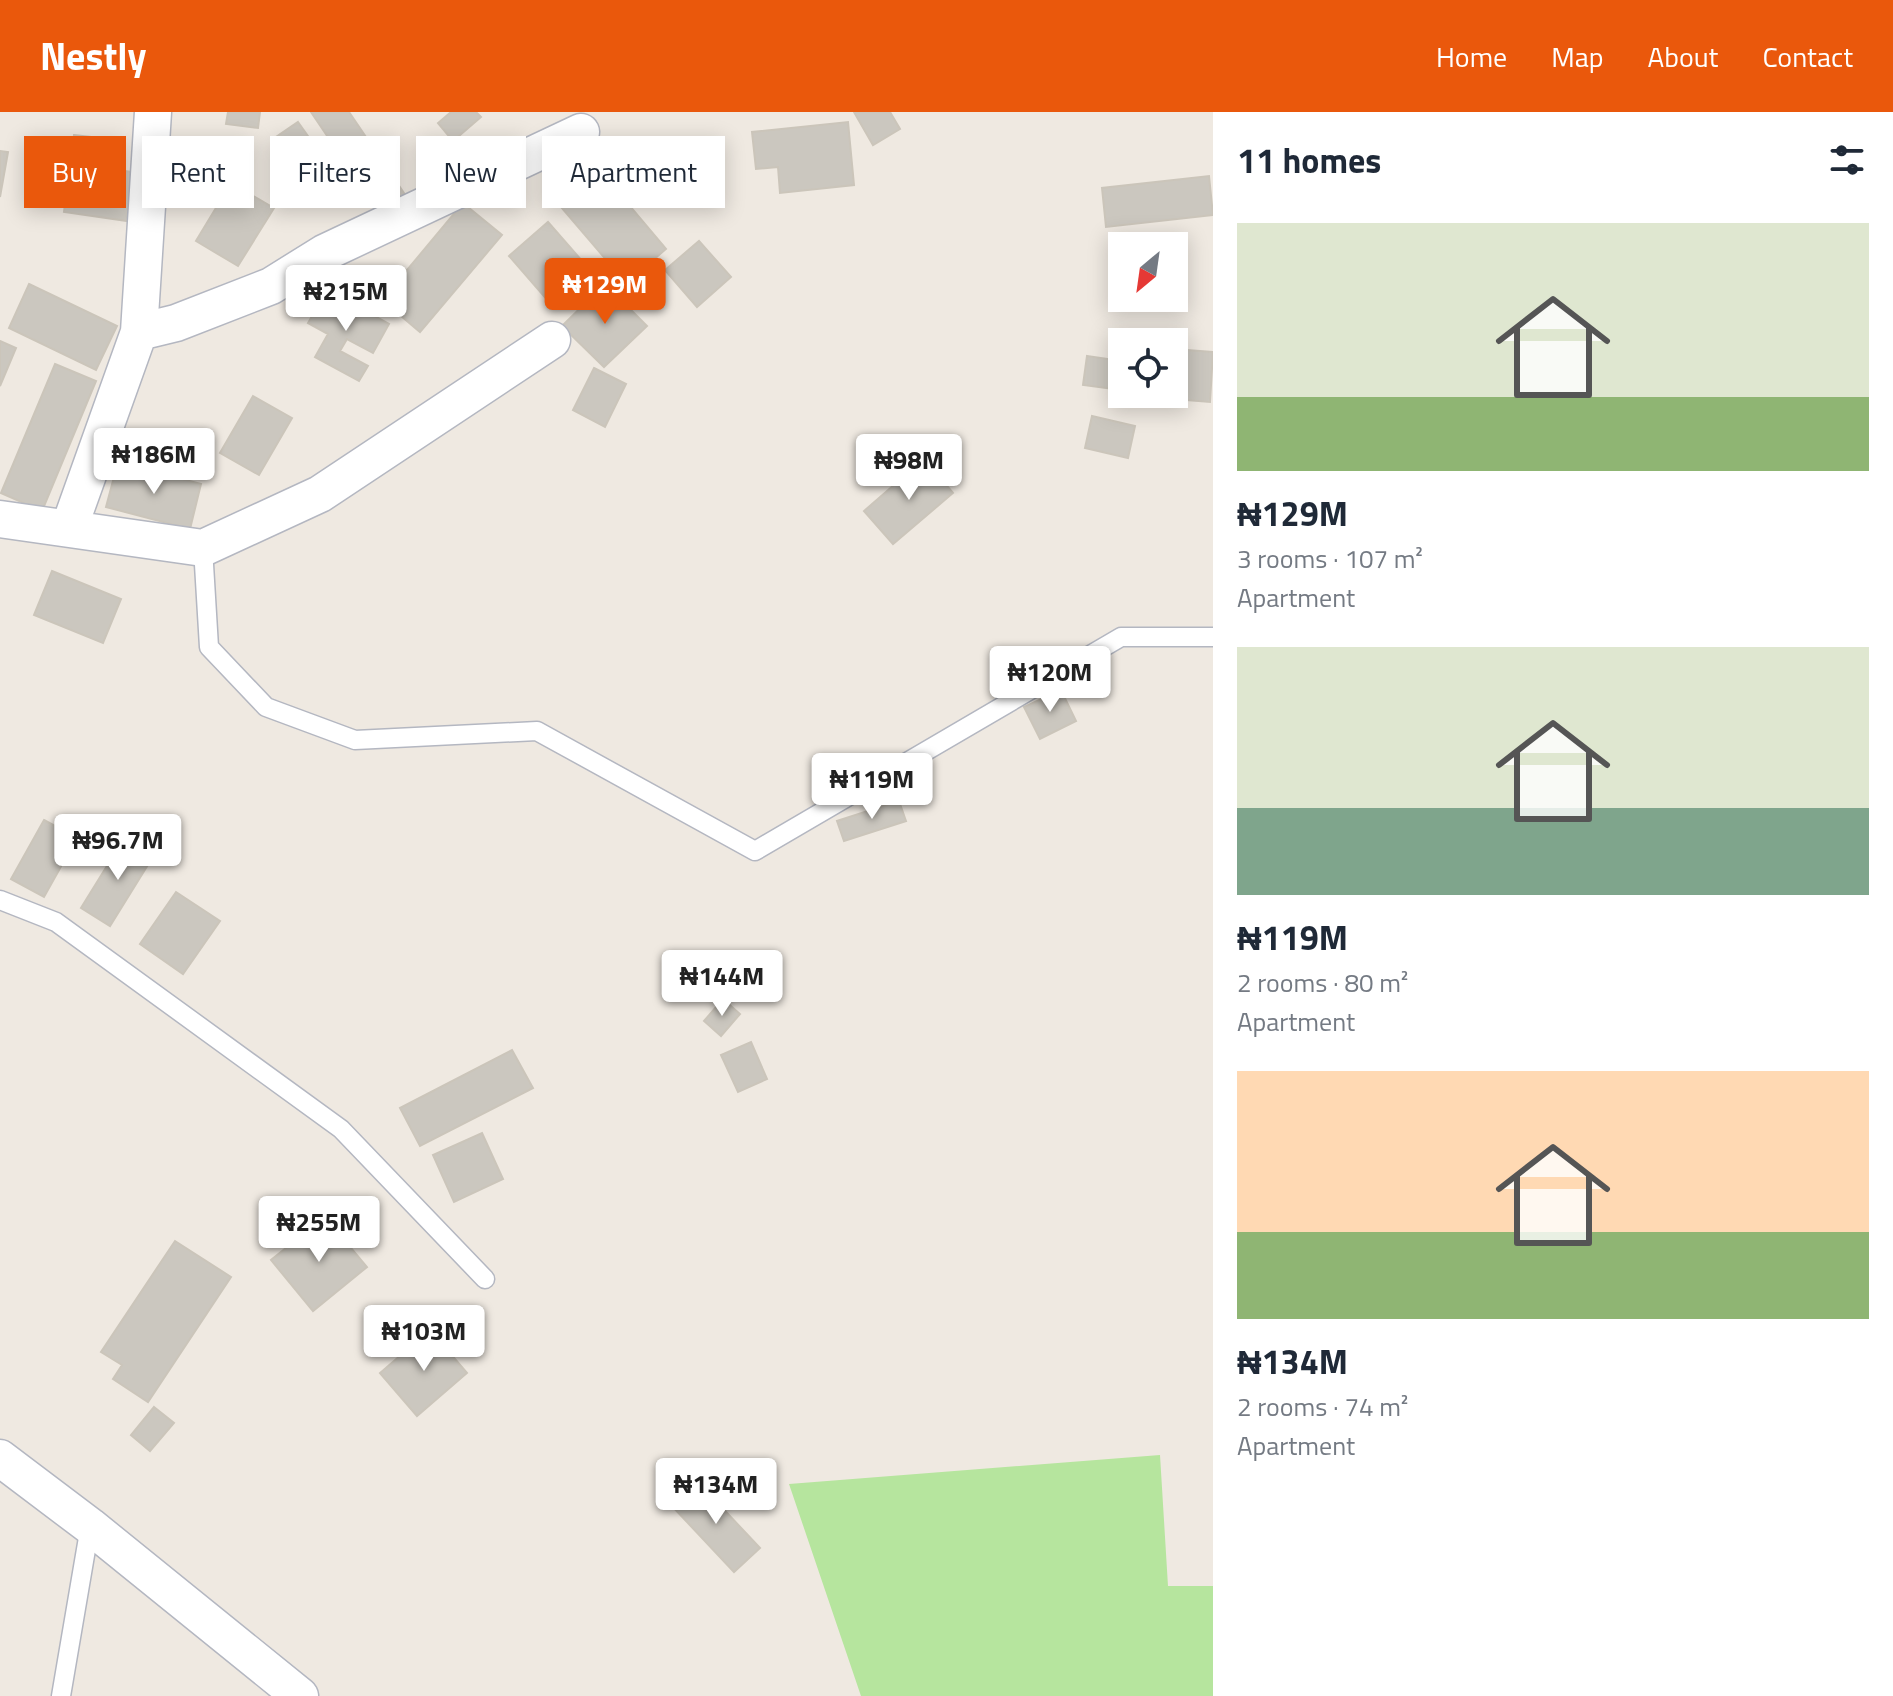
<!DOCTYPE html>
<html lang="en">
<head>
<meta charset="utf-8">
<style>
	:root { --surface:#fff; --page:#f6f6f7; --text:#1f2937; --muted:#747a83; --accent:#ea580c }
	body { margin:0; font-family:"Titillium Web",sans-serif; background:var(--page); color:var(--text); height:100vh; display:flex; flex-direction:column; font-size:30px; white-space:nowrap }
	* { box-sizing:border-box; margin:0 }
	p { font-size:26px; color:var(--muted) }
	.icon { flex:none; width:44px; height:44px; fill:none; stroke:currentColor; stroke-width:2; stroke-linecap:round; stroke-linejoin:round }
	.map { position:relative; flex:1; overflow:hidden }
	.side { display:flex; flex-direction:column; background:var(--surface); width:680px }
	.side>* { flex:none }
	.hud { position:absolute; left:24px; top:24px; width:760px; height:72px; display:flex; gap:16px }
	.needle { width:52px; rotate:209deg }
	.fabs { position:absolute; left:1108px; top:120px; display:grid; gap:16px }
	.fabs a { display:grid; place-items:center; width:80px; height:80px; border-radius:0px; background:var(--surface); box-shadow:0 4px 20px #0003; font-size:40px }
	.price { position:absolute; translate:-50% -68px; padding:0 18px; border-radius:8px; background:#fff; color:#222; font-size:26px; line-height:52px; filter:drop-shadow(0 2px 4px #0008) }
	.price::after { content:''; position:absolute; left:50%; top:48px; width:24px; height:18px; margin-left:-12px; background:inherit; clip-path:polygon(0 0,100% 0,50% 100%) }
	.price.selected { background:var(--accent); color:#fff }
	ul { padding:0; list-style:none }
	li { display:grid; align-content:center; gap:16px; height:424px; padding:0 24px }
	li span { display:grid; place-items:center; height:248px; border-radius:0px; color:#555 }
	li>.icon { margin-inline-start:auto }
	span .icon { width:144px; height:144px; fill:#fffc; stroke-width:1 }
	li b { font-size:34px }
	h2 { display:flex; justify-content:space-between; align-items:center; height:96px; padding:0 24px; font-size:34px }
	.chip { padding:0 28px; border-radius:0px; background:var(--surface); box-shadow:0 4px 20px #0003; font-size:28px; line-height:72px }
	.chip.selected { background:var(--accent); color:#fff }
	header { display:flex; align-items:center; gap:48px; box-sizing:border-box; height:112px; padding:0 40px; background:var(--accent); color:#fff }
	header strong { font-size:38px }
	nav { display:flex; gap:44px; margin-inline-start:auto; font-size:28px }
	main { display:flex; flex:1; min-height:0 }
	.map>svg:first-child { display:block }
	.green { fill:#b6e59e }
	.building { fill:#cbc7bf; stroke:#cbc5ba; stroke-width:2 }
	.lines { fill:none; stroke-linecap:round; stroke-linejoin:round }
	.service-casing { stroke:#b4b7c1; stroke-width:21 }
	.minor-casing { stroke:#b4b7c1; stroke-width:39 }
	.service { stroke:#fff; stroke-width:18 }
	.minor { stroke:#fff; stroke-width:36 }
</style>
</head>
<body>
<header>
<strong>Nestly</strong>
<nav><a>Home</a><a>Map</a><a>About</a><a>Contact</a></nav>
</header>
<main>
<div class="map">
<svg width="1213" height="1584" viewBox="0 0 1213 1584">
	<rect width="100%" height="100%" fill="#efe9e1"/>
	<path class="green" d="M1160 1343 1168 1474H1213V1584H861L789 1372Z"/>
	<path class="building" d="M228 0H260L258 16 226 12Z
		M311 0H349L408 87 382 105Z
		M451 0H476L481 5 453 29 438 11Z
		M854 0H890L900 17 873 33Z
		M298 10 320 41 295 59 273 27Z
		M848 10 854 73 780 81 778 55 756 57 752 20Z
		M74 23 99 26 96 55 147 62 141 111 64 100Z
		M637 26 663 54 636 80 609 52Z
		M0 39 8 40 0 85Z
		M591 48 666 137 626 171 550 82Z
		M1209 64 1213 103 1106 115 1102 76Z
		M231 71 274 96 238 154 196 129Z
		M463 91 502 123 420 220 382 188Z
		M548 110 590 158 550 191 509 144Z
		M699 129 731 165 697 195 665 158Z
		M29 172 117 214 96 258 9 216Z
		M605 172 647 214 604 255 562 214Z
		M327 178 389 212 373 241 347 227 340 239 368 254 359 269 315 245 328 222 308 211Z
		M0 229 16 236 0 274Z
		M1174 237 1213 240 1210 290 1162 286V282H1174Z
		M1087 244 1122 249V278L1083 273Z
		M55 252 96 269 42 399 1 381Z
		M594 256 626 272 605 315 573 298Z
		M253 284 292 306 259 363 220 341Z
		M1092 304 1135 314 1128 346 1085 336Z
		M924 347 953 381 893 432 864 399Z
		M118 350 201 372 190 417 106 395Z
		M52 459 121 487 103 531 34 503Z
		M1061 578 1076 609 1040 627 1024 595Z
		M899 689 906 709 844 729 837 709Z
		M44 708 77 726 44 785 11 767Z
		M125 725 154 743 110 814 81 796Z
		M176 780 220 809 183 862 140 832Z
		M723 887 740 902 721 924 704 909Z
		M751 930 767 967 738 980 721 943Z
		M512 938 533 976 420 1034 400 996Z
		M482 1021 503 1067 454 1090 433 1043Z
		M325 1105 367 1155 313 1199 271 1148Z
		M175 1129 231 1165 148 1290 113 1267 122 1253 101 1240Z
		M430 1218 467 1261 417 1304 380 1261Z
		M154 1295 174 1311 150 1339 131 1323Z
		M697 1369 760 1436 734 1460 671 1393Z"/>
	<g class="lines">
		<g class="service-casing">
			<path id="service" d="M203 436 209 535 266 595 355 628 537 619 755 739 1121 525H1213
				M0 788 56 810 341 1017 485 1167
				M61 1584 90 1414"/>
		</g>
		<g class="minor-casing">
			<path id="minor" d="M139 220 176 211 271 174 324 141 581 20
				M0 407 203 436 320 382 552 228
				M69 416 139 220 153 0
				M0 1346 90 1414 300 1584"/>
		</g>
		<use href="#service" class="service"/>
		<use href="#minor" class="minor"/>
	</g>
</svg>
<div class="fabs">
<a><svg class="needle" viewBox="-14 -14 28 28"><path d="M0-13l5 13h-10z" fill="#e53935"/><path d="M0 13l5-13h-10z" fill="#747a83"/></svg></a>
<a><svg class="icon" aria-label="locate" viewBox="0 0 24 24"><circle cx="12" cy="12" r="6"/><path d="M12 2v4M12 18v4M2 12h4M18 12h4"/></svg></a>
</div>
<b class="price selected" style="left:605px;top:214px">₦129M</b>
<b class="price" style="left:346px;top:221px">₦215M</b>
<b class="price" style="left:154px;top:384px">₦186M</b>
<b class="price" style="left:909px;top:390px">₦98M</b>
<b class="price" style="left:1050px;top:602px">₦120M</b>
<b class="price" style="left:872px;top:709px">₦119M</b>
<b class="price" style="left:118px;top:770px">₦96.7M</b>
<b class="price" style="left:722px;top:906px">₦144M</b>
<b class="price" style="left:319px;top:1152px">₦255M</b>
<b class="price" style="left:424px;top:1261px">₦103M</b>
<b class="price" style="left:716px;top:1414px">₦134M</b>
<div class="hud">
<a class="chip selected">Buy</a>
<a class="chip">Rent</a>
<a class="chip">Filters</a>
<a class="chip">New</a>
<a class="chip">Apartment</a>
</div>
</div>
<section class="side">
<h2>11 homes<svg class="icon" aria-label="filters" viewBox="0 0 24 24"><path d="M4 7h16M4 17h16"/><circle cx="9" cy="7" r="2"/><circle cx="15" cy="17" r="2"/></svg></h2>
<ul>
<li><span style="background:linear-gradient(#dfe7d0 70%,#8fb573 0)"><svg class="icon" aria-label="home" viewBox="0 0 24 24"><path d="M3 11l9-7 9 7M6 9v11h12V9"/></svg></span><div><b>₦129M</b><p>3 rooms · 107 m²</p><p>Apartment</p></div></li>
<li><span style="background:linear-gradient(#dfe7d0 65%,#7fa58c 0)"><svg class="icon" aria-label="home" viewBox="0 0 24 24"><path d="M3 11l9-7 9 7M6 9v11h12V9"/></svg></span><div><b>₦119M</b><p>2 rooms · 80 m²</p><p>Apartment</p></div></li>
<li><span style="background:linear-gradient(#ffd9b3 65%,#8fb573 0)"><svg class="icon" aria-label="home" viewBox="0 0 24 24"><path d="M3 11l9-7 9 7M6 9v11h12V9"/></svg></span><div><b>₦134M</b><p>2 rooms · 74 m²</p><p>Apartment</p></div></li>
</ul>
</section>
</main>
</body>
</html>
